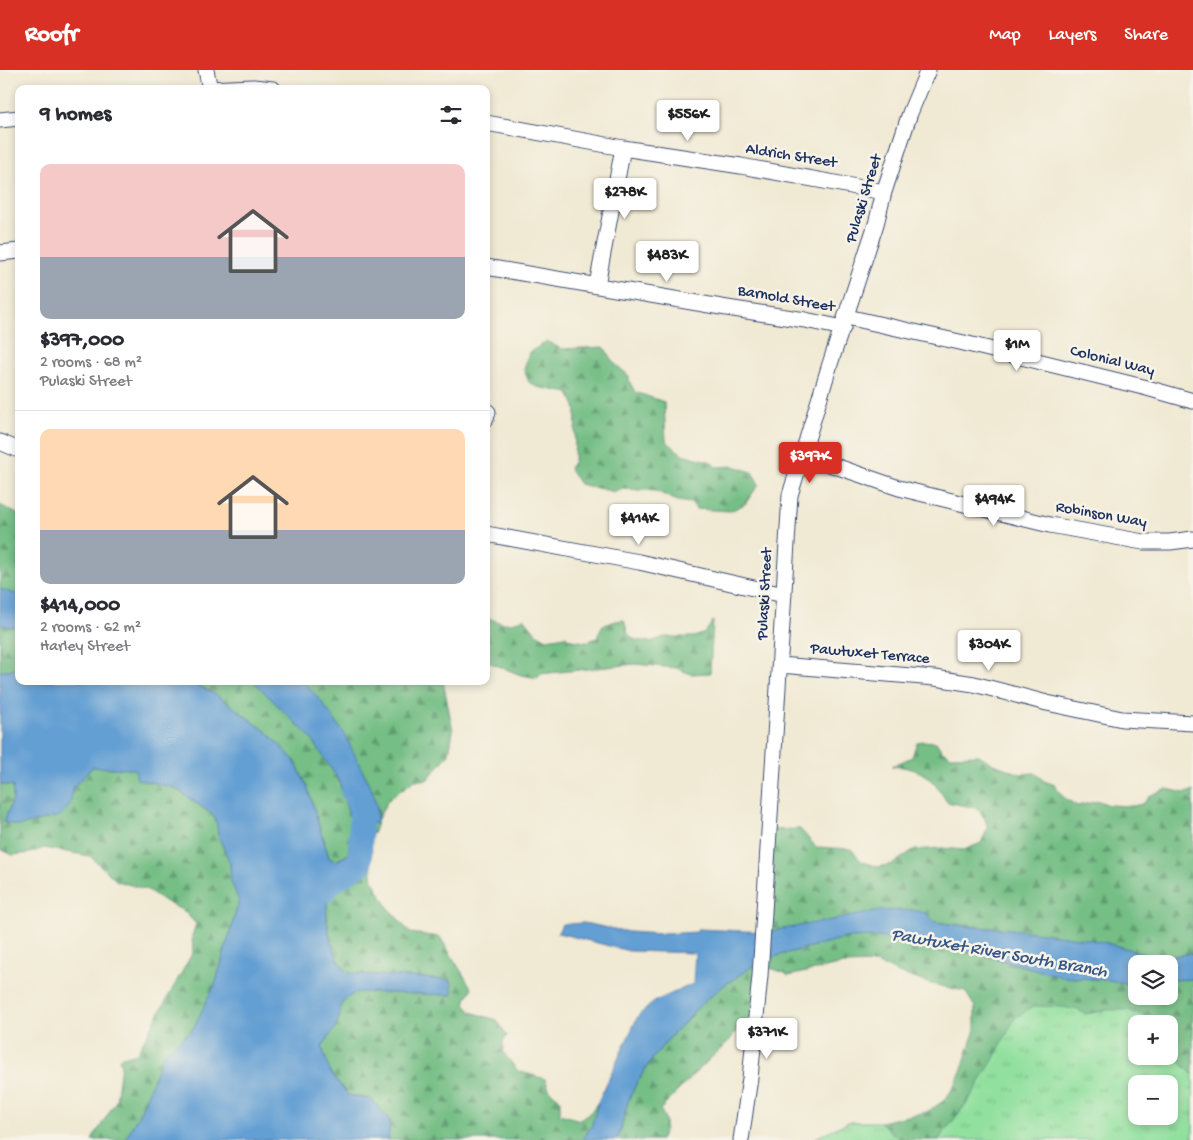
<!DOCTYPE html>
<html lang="en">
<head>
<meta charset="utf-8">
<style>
	:root { --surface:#fff; --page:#f2f2f3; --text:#2b2b33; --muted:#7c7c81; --line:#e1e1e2; --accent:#d93025 }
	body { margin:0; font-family:"Gochi Hand",sans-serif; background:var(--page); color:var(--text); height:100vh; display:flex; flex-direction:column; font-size:19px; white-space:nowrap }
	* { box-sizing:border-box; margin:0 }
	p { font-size:16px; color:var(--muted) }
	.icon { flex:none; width:28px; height:28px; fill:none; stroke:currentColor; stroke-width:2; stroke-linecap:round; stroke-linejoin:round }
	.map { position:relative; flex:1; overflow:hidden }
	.drawer { position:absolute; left:15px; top:15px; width:475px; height:600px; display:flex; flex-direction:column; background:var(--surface); border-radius:10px; box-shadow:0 2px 8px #0003 }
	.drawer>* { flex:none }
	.fabs { position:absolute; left:1128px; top:885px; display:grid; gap:10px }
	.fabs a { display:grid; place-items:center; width:50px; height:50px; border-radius:10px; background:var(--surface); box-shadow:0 2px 8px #0003; font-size:25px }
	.price { position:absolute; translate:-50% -42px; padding:0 11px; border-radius:5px; background:#fff; color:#222; font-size:16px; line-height:32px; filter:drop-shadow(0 1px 2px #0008) }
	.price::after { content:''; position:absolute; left:50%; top:30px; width:15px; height:11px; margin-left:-8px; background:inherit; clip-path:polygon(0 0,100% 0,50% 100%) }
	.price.selected { background:var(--accent); color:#fff }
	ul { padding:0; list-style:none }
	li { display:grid; align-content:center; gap:10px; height:265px; padding:0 25px }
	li+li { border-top:1px solid var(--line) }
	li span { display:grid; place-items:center; height:155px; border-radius:10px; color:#555 }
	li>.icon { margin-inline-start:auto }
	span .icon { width:90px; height:90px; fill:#fffc; stroke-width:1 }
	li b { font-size:21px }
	h2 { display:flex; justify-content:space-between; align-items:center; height:60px; padding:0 25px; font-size:21px }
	header { display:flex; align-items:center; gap:30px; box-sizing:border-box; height:70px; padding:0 25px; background:var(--accent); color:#fff }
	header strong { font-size:24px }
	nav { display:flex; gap:28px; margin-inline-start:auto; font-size:18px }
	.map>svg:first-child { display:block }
	.forest { fill:url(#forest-firs); stroke:#487672 }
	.park { fill:url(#park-tufts); stroke:#56887e; fill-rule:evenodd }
	.water { fill:#639fd3; stroke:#3f6798 }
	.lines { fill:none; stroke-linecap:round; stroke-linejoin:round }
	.river { stroke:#639fd3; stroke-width:24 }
	.street-casing { stroke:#3b4b70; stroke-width:17 }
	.street { stroke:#fff; stroke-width:15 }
	.labels { text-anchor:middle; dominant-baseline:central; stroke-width:5; stroke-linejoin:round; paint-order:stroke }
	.street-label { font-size:16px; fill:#1b2f5e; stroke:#f7f3e8 }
	.water-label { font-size:18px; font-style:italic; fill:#345687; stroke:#f7f3e8 }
</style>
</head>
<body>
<header>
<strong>Roofr</strong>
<nav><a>Map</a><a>Layers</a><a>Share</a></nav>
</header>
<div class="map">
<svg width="1193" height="1070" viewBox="0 0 1193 1070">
	<defs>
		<pattern id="forest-firs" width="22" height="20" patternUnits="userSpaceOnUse" patternTransform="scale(1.25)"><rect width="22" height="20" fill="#74be85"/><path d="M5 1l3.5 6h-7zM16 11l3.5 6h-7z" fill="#5e9b70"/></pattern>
		<pattern id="park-tufts" width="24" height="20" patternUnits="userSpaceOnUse" patternTransform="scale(1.25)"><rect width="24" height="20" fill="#91e09e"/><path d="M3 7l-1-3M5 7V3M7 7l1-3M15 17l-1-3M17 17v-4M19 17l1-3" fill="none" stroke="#7cc08a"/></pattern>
	</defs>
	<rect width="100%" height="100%" fill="#f7f3e8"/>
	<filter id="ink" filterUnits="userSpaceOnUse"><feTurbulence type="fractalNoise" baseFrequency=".02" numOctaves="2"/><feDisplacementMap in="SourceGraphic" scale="10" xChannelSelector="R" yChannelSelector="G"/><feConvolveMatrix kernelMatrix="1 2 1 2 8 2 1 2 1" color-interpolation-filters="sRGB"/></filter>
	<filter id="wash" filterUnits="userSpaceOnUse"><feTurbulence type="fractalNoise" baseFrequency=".0096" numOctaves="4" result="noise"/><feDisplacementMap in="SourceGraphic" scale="20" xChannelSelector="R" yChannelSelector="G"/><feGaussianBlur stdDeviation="1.12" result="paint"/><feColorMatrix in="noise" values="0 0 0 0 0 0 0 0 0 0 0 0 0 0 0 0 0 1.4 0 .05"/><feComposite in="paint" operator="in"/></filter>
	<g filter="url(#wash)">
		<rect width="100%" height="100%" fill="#f0e9d3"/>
		<path class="forest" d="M547 271 561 279 604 277 614 293 629 306V311L635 322 664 332 666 371 682 384 712 392 715 397 734 396 752 402 759 414 745 434 730 441 696 439 692 433 677 431 656 421 623 419 615 422 580 414 569 398 574 391 576 343 575 336 569 323 537 317 529 312 524 300 529 283Z
			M0 435 19 445V525L0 519Z
			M486 547C503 554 508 556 524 548L536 563 547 569 565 566 571 570 586 572 597 568 602 556 616 551 624 550 628 564 635 570 651 572 664 567H694L705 563 713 551 710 603 691 604 676 598 635 594 540 604 538 608 521 605 486 591Z
			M0 555 19 558V598L0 601Z
			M190 611H253L311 667 339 711 350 748 366 754 377 753 373 764 355 759 350 763 348 782 350 783 335 791 329 788 307 716 294 690 268 663 218 626Z
			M303 611H443L453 661 449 684 427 710H415L388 730 377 751V738Z
			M923 671 936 672 942 681 951 686 979 685 991 693 1021 704 1035 703 1044 711 1055 715 1062 726 1077 736 1099 731 1109 735 1132 736 1143 734 1151 725 1167 719 1185 723 1193 721V883L1167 887 1149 885 1100 871 935 852 926 843 767 862 771 760 800 759 816 777 851 779 861 791 878 797 893 794 913 780 942 778 964 780 981 773 988 758 985 749 977 738 947 732C931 706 922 698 892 696L912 687 917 672Z
			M92 697 135 699 137 709 175 718 213 745 217 754 218 765 230 793 231 811 239 831 216 912 193 959 163 984 143 1036 125 1070H92L116 1031 121 995 119 988 137 983 193 882 192 866 196 854 184 841 166 832 148 820 117 811 90 786 44 778 30 783 13 785 0 779V714L13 716V729L4 752 70 735 72 718Z
			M363 789 371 792 373 811 388 837 410 863 440 867 472 919 467 927 465 934 471 942 497 950 507 966 503 971V982L518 1001 545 1009 550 1021 560 1029V1044L580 1050 584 1046 590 1043 598 1032 592 1055 582 1070H388L390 1051 371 1029 348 1025 330 1002 322 977C326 970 332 964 335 957 345 939 334 930 360 922L453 925 451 910 348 903C331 887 318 834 334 814 342 804 354 797 363 789Z
			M880 867 976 883 1063 907 1109 910 1136 916V926H1169V910L1193 909V1005L1169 981V954H1151C1137 937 1104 940 1085 944L1078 940 993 990 969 1030 938 1070H900L880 1052 927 1042 945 1030 955 1015 962 999 975 959V937L965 921 932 914 901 904 876 893 843 894 788 906 785 903 761 895 757 943 739 956 730 970 692 1006 660 1040C668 1049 666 1061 660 1070H617C623 1057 624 1042 629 1029 643 997 667 968 692 946L693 942 723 916 762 890 844 868Z"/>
		<path class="park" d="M1033 936 1063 937 1078 940 1085 944 1108 940H1129L1145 946 1151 954H1136V986H1169V981L1193 1005V1070H938L969 1030 993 990 1015 948ZM1136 1014H1169V1046H1136Z
			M848 1052H880L900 1070H811Z"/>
		<path class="water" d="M0 519 19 525V558L0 555Z
			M19 598V611H190L218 626 268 663 294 690 307 716 329 788 335 791C346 787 353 779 364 784L363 789C354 797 341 804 334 814 318 834 331 888 348 903L451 910 453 925 360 922C335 930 344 937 336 956 333 963 326 970 322 977L330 1002 348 1025 371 1029 390 1051 388 1070H125L143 1036 163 984 193 959 216 912 239 831 231 811 230 793 218 765 217 754 213 745 175 718 137 709 135 699 92 697 73 718 70 735 60 746 19 756 4 752 13 729V716L0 714V601Z
			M253 611H303L321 631 344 663 373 722 377 738V753L366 754 350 748 339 711 311 668Z
			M912 840 926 843 935 852 971 857 1012 859 1100 871 1149 885 1167 887 1193 883V909L1169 910V894H1136V916L1109 910 1063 907 976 883 880 867 844 868 762 890 723 916 693 942 692 945C667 968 643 997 629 1029 624 1042 623 1057 617 1070H582L592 1055 598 1032 638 946 655 931 693 914 695 883 629 881 558 863 562 854 584 853 629 862 661 864 697 862 698 859 767 862 880 841Z"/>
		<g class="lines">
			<path class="river" d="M325 821 327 815 360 794 361 736 353 722"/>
		</g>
	</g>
	<g filter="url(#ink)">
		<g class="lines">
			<g class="street-casing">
				<path id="street" d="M206 0 210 19
					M209 19 253 17 273 19
					M0 50 19 48
					M486 53 623 78 741 96 884 122
					M0 183 19 181
					M486 197 727 238 805 250 843 258
					M597 215 623 78
					M847 247 964 273 1147 318 1193 331
					M486 341 488 342 486 349
					M0 372 19 380
					M803 385 899 418 1050 455 1143 472H1170L1193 469
					M486 464 639 492 784 525
					M780 595 935 608 974 614 1047 633 1122 649 1193 653
					M741 1070 750 1008 760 906 790 425 830 294 876 154 884 122 910 43 928 0"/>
			</g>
			<use href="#street" class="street"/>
		</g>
	</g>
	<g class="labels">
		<g class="street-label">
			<text transform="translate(791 87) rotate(9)">Aldrich Street</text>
			<text transform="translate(865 129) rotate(-73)">Pulaski Street</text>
			<text transform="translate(786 230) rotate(10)">Barnold Street</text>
			<text transform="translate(1112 292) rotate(14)">Colonial Way</text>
			<text transform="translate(1101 446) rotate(10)">Robinson Way</text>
			<text transform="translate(766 524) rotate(-87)">Pulaski Street</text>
			<text transform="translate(870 585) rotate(5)">Pawtuxet Terrace</text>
		</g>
		<g class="water-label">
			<text transform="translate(999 884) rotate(10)">Pawtuxet River South Branch</text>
		</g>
	</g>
</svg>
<div class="fabs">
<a><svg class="icon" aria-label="layers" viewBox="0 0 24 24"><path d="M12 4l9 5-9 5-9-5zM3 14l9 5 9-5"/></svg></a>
<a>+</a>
<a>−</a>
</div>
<b class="price" style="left:688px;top:72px">$556K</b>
<b class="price" style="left:625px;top:150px">$278K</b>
<b class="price" style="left:667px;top:213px">$483K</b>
<b class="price" style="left:1017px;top:302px">$1M</b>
<b class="price selected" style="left:810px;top:414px">$397K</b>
<b class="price" style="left:994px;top:457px">$494K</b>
<b class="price" style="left:639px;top:476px">$414K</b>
<b class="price" style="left:989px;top:602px">$304K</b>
<b class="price" style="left:767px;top:990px">$371K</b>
<section class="drawer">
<h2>9 homes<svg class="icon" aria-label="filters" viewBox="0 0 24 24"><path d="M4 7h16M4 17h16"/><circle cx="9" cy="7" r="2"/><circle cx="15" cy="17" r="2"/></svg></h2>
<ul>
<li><span style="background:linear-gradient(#f6c9c9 60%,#9aa5b1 0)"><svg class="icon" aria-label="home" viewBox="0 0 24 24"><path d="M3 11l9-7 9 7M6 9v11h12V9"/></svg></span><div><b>$397,000</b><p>2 rooms · 68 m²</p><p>Pulaski Street</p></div></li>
<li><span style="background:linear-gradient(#ffd9b3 65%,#9aa5b1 0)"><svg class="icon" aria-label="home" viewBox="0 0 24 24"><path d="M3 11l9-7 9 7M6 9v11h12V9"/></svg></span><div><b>$414,000</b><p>2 rooms · 62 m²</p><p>Harley Street</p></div></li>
</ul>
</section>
</div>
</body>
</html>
